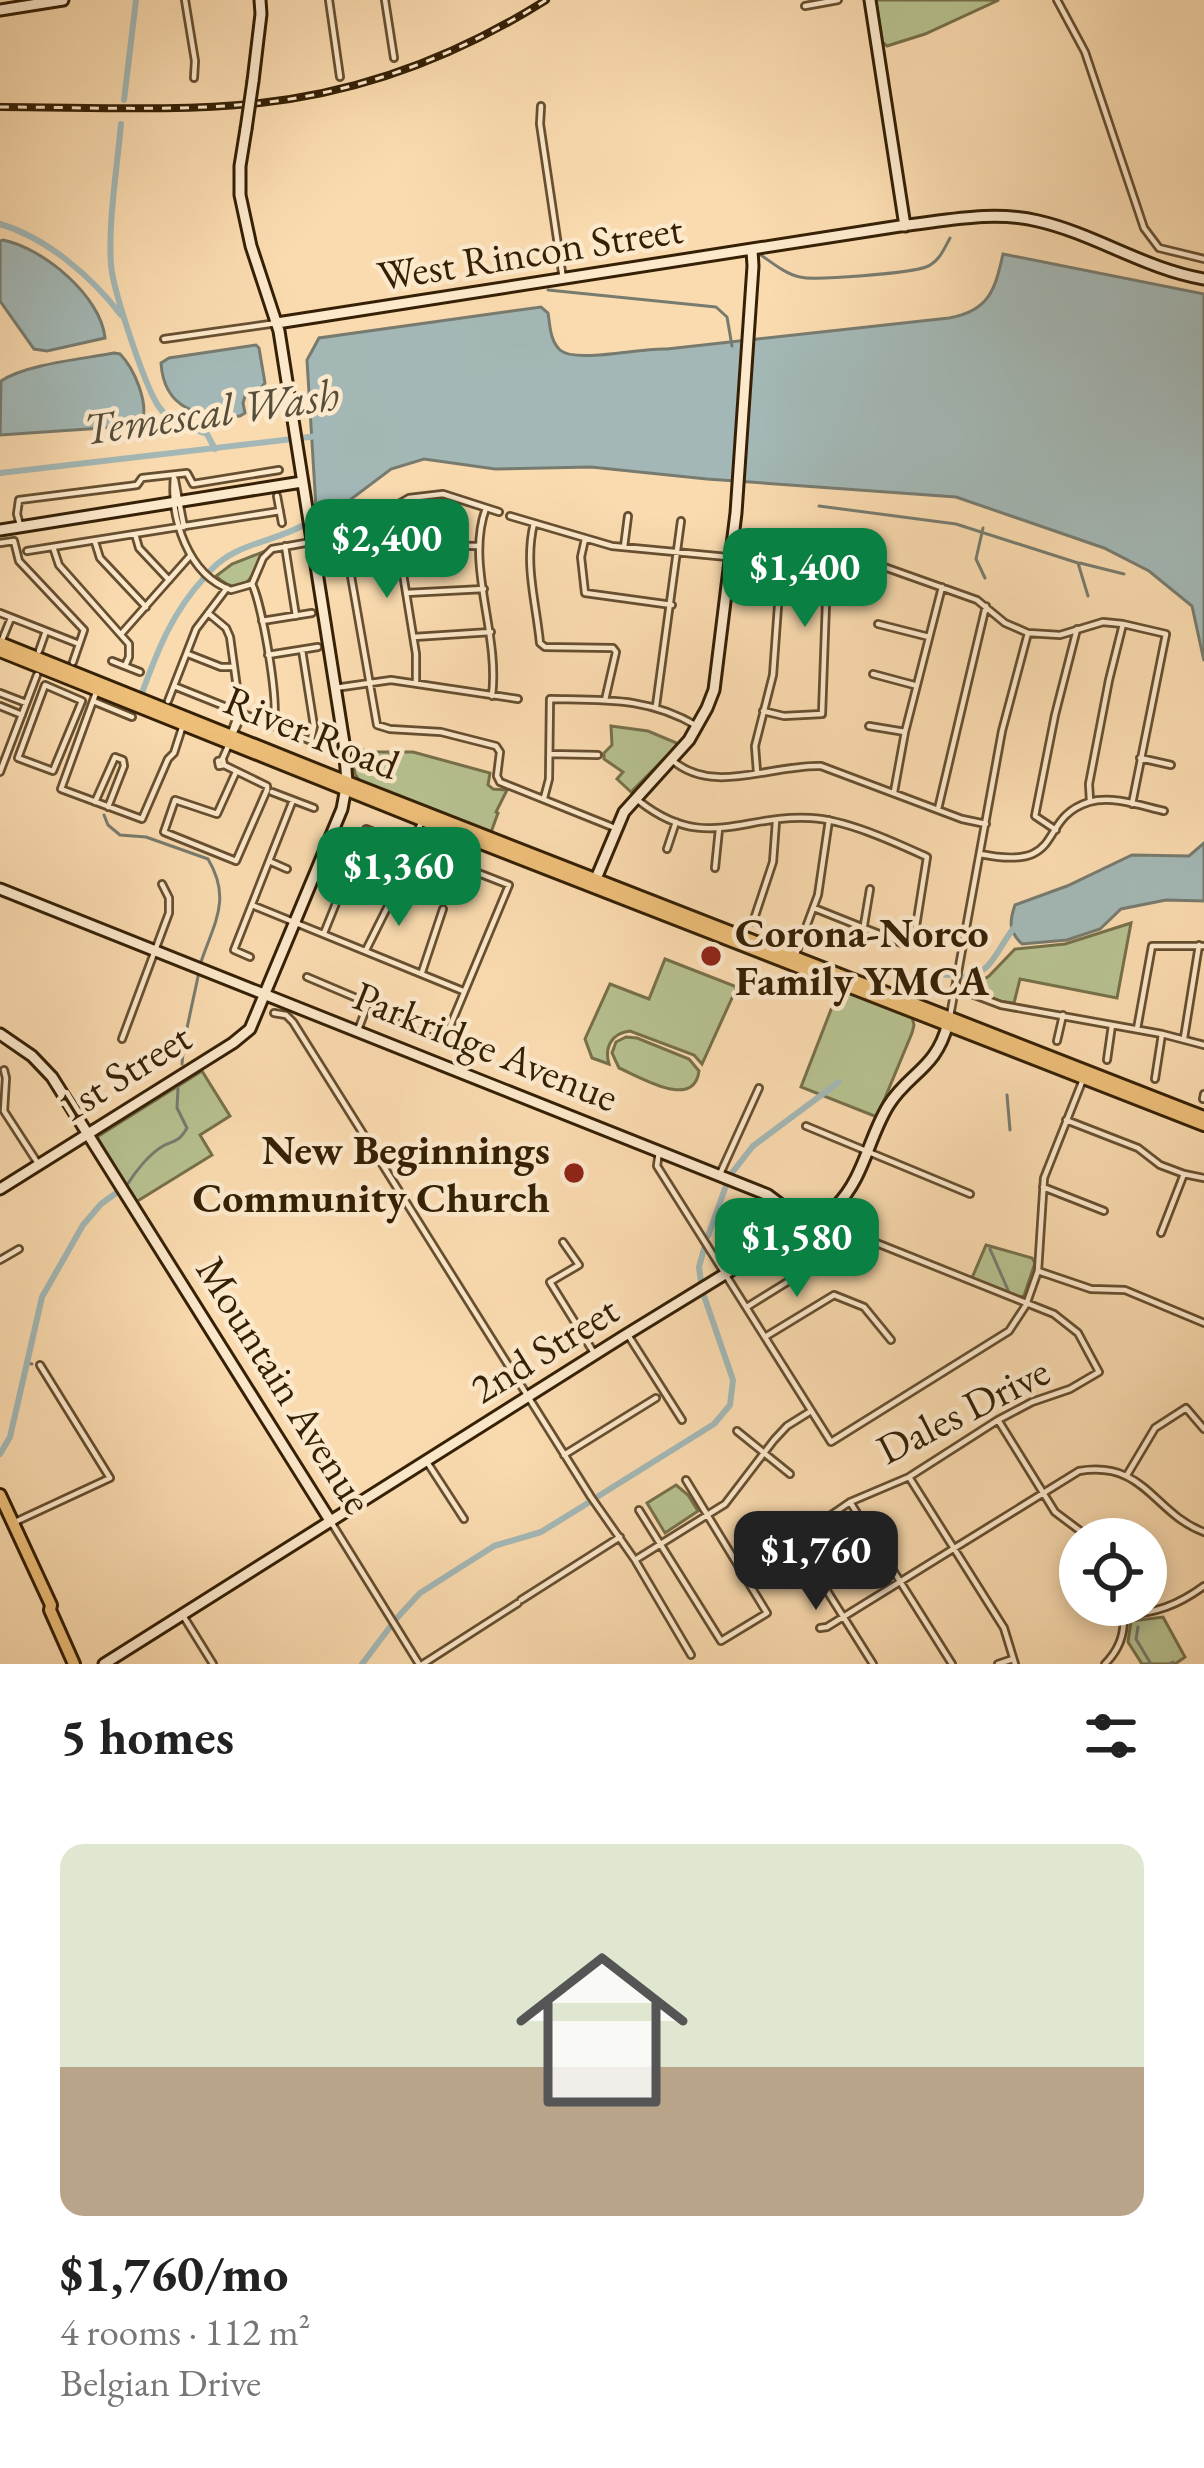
<!DOCTYPE html>
<html lang="en">
<head>
<meta charset="utf-8">
<style>
	:root { --surface:#fff; --page:#f6f6f6; --text:#222; --muted:#767676; --line:#e0e0e0; --accent:#0b8043 }
	body { margin:0; font-family:"EB Garamond",serif; background:var(--page); color:var(--text); height:100vh; display:flex; flex-direction:column; font-size:45px; white-space:nowrap }
	* { box-sizing:border-box; margin:0 }
	p { font-size:39px; color:var(--muted) }
	.icon { flex:none; width:66px; height:66px; fill:none; stroke:currentColor; stroke-width:2; stroke-linecap:round; stroke-linejoin:round }
	.map { position:relative; height:1664px; overflow:hidden }
	.drawer { display:flex; flex-direction:column; background:var(--surface); flex:1 }
	.drawer>* { flex:none }
	.fabs { position:absolute; left:1059px; top:1518px; display:grid; gap:24px }
	.fabs a { display:grid; place-items:center; width:108px; height:108px; border-radius:50%; background:var(--surface); box-shadow:0 6px 18px #0003; font-size:60px }
	.price { position:absolute; translate:-50% -102px; padding:0 27px; border-radius:24px; background:var(--accent); color:#fff; font-size:39px; line-height:78px; filter:drop-shadow(0 3px 6px #0008) }
	.price::after { content:''; position:absolute; left:50%; top:72px; width:36px; height:27px; margin-left:-18px; background:inherit; clip-path:polygon(0 0,100% 0,50% 100%) }
	.price.current { background:#222; color:#fff }
	ul { padding:0; list-style:none }
	li { display:grid; align-content:center; gap:24px; height:636px; padding:0 60px }
	li+li { border-top:3px solid var(--line) }
	li span { display:grid; place-items:center; height:372px; border-radius:24px; color:#555 }
	li>.icon { margin-inline-start:auto }
	span .icon { width:216px; height:216px; fill:#fffc; stroke-width:1 }
	li b { font-size:51px }
	h2 { display:flex; justify-content:space-between; align-items:center; height:144px; padding:0 60px; font-size:51px }
	.map>svg:first-child { display:block }
	.green { fill:#b7c190; stroke:#76704a; stroke-width:3 }
	.water { fill:#a3b8b6; stroke:#777b6f; stroke-width:3 }
	.lines { fill:none; stroke-linecap:round; stroke-linejoin:round }
	.stream { stroke:#777b6f; stroke-width:3 }
	.canal { stroke:#a3b8b6; stroke-width:6 }
	.street-casing { stroke:#664f30; stroke-width:10 }
	.secondary-casing { stroke:#352005; stroke-width:15 }
	.primary-casing { stroke:#352005; stroke-width:16 }
	.street { stroke:#fce8cb; stroke-width:4.5 }
	.secondary { stroke:#fce8cb; stroke-width:9 }
	.primary { stroke:#edbe78; stroke-width:10 }
	.rail-casing { stroke:#352005; stroke-width:8 }
	.rail { stroke:#fce8cb; stroke-width:3; stroke-dasharray:9; stroke-linecap:butt }
	.secondary-bridge-casing { stroke:#352005; stroke-width:15; stroke-linecap:butt }
	.secondary-bridge { stroke:#fce8cb; stroke-width:9 }
	.poi-dot { fill:#8f2418; stroke:#fce8cb; stroke-width:4.5 }
	.labels { text-anchor:middle; dominant-baseline:central; stroke-width:9; stroke-linejoin:round; paint-order:stroke }
	.street-label { font-size:42px; fill:#352005; stroke:#fce8cb }
	.poi-label { font-size:42px; font-weight:bold; fill:#352005; stroke:#fce8cb; text-anchor:start }
	.water-label { font-size:45px; font-style:italic; fill:#564e3a; stroke:#fce8cb }
</style>
</head>
<body>
<div class="map">
<svg width="1204" height="1664" viewBox="0 0 1204 1664">
	<rect width="100%" height="100%" fill="#fadbaf"/>
	<filter id="stains"><feTurbulence type="fractalNoise" baseFrequency=".00167" numOctaves="4"/><feColorMatrix values="0 0 0 0 .2 0 0 0 0 .09 0 0 0 0 .02 0 0 0 .5 -.17"/></filter>
	<radialGradient id="worn" r=".72"><stop offset=".6" stop-color="#630" stop-opacity="0"/><stop offset="1" stop-color="#630" stop-opacity=".3"/></radialGradient>
	<path class="green" d="M876 0H999L925 34 887 46 882 42Z
		M263 552C254 575 244 602 216 576L232 564Z
		M611 726 648 731 679 744 631 792 617 779 623 772 604 759V753L612 745Z
		M351 743 367 752H413L490 773 488 785 493 789 507 790 496 812 498 813 490 835 361 783 355 774Z
		M1131 923 1117 998 1020 979 1014 1003 998 1001 963 986 979 982 989 976 1015 949 1065 944Z
		M665 959 737 987 702 1064 694 1055 630 1031C612 1033 604 1047 609 1064L592 1058 585 1039 610 984 649 999Z
		M839 989 912 1017 914 1025 912 1033 877 1117 801 1087Z
		M626 1037 637 1038 689 1059 699 1071C694 1110 642 1078 619 1068L612 1053 616 1042Z
		M202 1071 230 1116 200 1135 212 1155 136 1202 97 1137Z
		M986 1245 1032 1258 1035 1263 1024 1296 1020 1297 972 1278Z
		M676 1485 688 1495 698 1511 665 1533 647 1503Z
		M1163 1617 1185 1657 1175 1664H1142L1128 1642 1131 1621Z"/>
	<path class="water" d="M3 240C43 248 101 296 105 338L47 351 34 349 0 301V241Z
		M1003 254 1204 294V661L1192 606 1149 571 1104 548 956 497 707 479 591 467 495 469 424 459 391 469 322 521 316 508 307 360 319 338 541 307 548 313C550 325 550 341 560 350 576 364 642 347 667 349L949 318C989 311 995 290 1003 254Z
		M256 345 259 348 265 383 261 388 246 393 243 403 245 413 240 416C200 418 164 410 161 363L169 358Z
		M114 353 120 354C134 368 149 403 142 422L132 426 0 435 1 381C26 364 83 359 114 353Z
		M1204 843V901L1166 900 1121 909 1100 929 1067 940 1022 944C1009 932 1009 922 1015 905L1067 886 1132 855 1189 856Z"/>
	<g class="lines">
		<path class="stream" d="M758 253C770 261 785 274 800 277 815 281 910 273 926 267 939 262 944 249 950 238
			M548 290 716 307 727 317 732 346
			M819 506 956 524 1078 563 1088 596
			M983 528 976 559 985 578
			M1080 563 1124 574
			M104 815 108 825 120 835 146 837 208 859C232 899 214 923 201 962
			M182 1064 184 1042 199 972
			M1007 1095 1010 1130
			M127 1185C135 1172 149 1154 163 1146 175 1140 179 1142 187 1128L177 1108 178 1088
			M990 1249 1008 1290
			M26 1363 32 1364
			M1138 1627 1136 1639 1151 1664
			M1169 1664 1173 1662"/>
		<path class="canal" d="M124 100 136 0
			M121 124C117 168 108 223 111 265 113 290 145 387 159 407 170 423 190 428 207 434L215 449
			M0 224C47 238 92 277 121 315
			M0 473 318 436
			M211 570C235 544 272 542 302 526
			M142 693C158 649 173 611 205 577
			M964 977C993 974 997 948 1014 928
			M909 996C919 980 931 972 950 975
			M731 1174 753 1146 839 1082
			M708 1236 727 1183
			M701 1282 699 1267 704 1249
			M0 1454 10 1437 42 1297 83 1225 101 1204 119 1191
			M597 1497 714 1424 730 1405 733 1380 703 1293
			M397 1618 420 1593 494 1546 541 1532 588 1503
			M362 1664 390 1627"/>
		<g class="street-casing">
			<path id="street" d="M185 0 195 61 194 78
				M329 0 340 77
				M385 0 394 58
				M1057 0 1085 52 1144 228 1159 248 1204 259
				M805 6 838 0
				M541 106 540 124 563 279
				M164 339 277 323
				M174 477C170 518 188 575 231 590L252 584 263 558 272 549 344 536 409 498 443 494 499 512
				M175 480 184 527
				M277 496 282 523
				M486 508C465 565 500 633 492 696
				M381 513 394 533 399 549 416 654V681
				M510 516 612 546 780 562
				M534 523C524 564 536 602 540 643L545 647 613 648 616 652 605 700
				M20 525 17 514 19 500 130 486 137 485 142 478 187 473 193 484 279 470
				M135 534 139 548 169 580
				M344 536 377 725 390 729 441 732 496 746 500 752 497 776 500 782 615 828
				M585 539 581 557 585 593 672 605
				M95 542 100 558 146 607
				M0 543 14 541 19 561 84 630 73 662
				M285 546 296 616
				M53 547 59 565 129 644V657L125 666
				M624 547 628 516
				M399 549 418 545 477 546
				M27 551 280 511
				M252 584C262 604 280 705 273 725
				M406 593 484 589
				M0 613 79 644
				M208 613 226 628 230 637 241 717 233 734
				M262 621 312 613
				M878 624 929 637
				M122 633 190 556
				M414 637 491 632
				M2 640 11 618
				M302 650 314 726 311 740
				M39 651 46 631
				M188 654 221 667H234
				M268 655 318 647
				M112 661 140 672
				M873 674 914 685
				M45 685 82 701 53 771 18 758Z
				M174 686 334 750
				M335 688 391 680 518 699
				M97 690 61 789 142 819 168 759 174 753 182 728
				M0 693 26 703
				M93 701 132 717
				M168 701 196 629 227 588
				M0 706 22 715
				M656 706 681 521
				M763 711 784 716 822 714 828 547 977 600 1005 623 1028 633 1060 635 1103 622 1123 624 1166 634 1132 804
				M869 726 905 732
				M231 733 239 711
				M550 754 598 755
				M1140 758 1171 765
				M222 760 229 744
				M223 760 224 765 219 766 218 761Z
				M672 760C713 796 772 764 821 766L962 819 986 824
				M224 765 267 786V790L236 861 164 832 175 800 217 814 236 772
				M0 772 37 675
				M757 772 755 746 773 675 783 537
				M272 792 314 808
				M894 792 905 732 942 587
				M544 798 549 779 550 699C605 700 648 697 697 726
				M639 801C705 853 742 814 811 818 847 820 894 842 927 857L914 939 910 944H904L814 908
				M1090 801 1089 784 1109 680 1123 624
				M95 802 115 757 123 760 124 766 108 807
				M938 809 986 606
				M1056 830 1035 816 1055 715 1077 629
				M411 846 421 823
				M667 849 676 822
				M980 854C1069 872 1035 819 1089 802 1112 795 1142 806 1164 811
				M269 861 287 869
				M715 868 719 829
				M252 905 463 991
				M753 922 773 862 776 821
				M864 925 870 889
				M366 950 396 890
				M796 954 818 895 829 820
				M250 957 234 950 293 800
				M422 972 443 909
				M307 977 446 1036 509 885 366 829 324 933
				M956 988 1001 1005 1162 1034 1204 1045
				M274 1013 286 1015 293 1022 591 1497 635 1560 691 1655
				M950 1016 1002 731 1028 633
				M1137 1029 1152 946H1204
				M358 1030 369 1001
				M1184 1038 1199 945
				M122 1039 169 913V898L162 884
				M1057 1041 1063 1015
				M1107 1060 1112 1025
				M4 1070 6 1078 4 1111 39 1165
				M1155 1079 1162 1034
				M1203 1099 1204 1094
				M1066 1120 1138 1148 1160 1165 1184 1174 1204 1178
				M806 1126 970 1194
				M659 1151 657 1166 831 1442 1009 1331 1026 1305 1038 1271 1044 1178 1082 1082
				M720 1174 759 1088
				M1043 1187 1104 1211
				M829 1211 842 1227 854 1234 1054 1314 1078 1333 1099 1372 1070 1389 1032 1402 998 1420 909 1477 850 1502 795 1540 873 1664
				M1161 1233 1184 1174
				M563 1242 579 1265 550 1282 594 1353
				M0 1260 19 1249
				M1038 1271 1091 1289 1125 1290 1204 1323
				M747 1307 826 1258
				M628 1335 682 1420
				M765 1337 834 1295 864 1307 891 1340
				M998 1420 1055 1512 1091 1539
				M737 1431 790 1474
				M564 1455 656 1398
				M427 1462 464 1519
				M1127 1475 1155 1428 1186 1408 1204 1429
				M909 1477 1004 1628 1015 1664
				M850 1502 952 1664
				M639 1510 721 1641 767 1613 686 1480
				M331 1522 419 1664
				M13 1523 110 1478 40 1365
				M635 1560 725 1504 774 1440 787 1426 811 1411
				M521 1600 620 1537
				M182 1614 213 1664
				M1125 1615C1156 1613 1178 1605 1204 1586
				M820 1628 827 1627 1079 1471C1145 1460 1153 1513 1204 1532
				M423 1664 518 1603
				M998 1664 1013 1659
				M1105 1664C1121 1648 1127 1628 1122 1605"/>
		</g>
		<g class="secondary-casing">
			<path id="secondary" d="M870 0 905 226
				M0 10 63 0
				M253 81 261 14 260 0
				M277 323 900 226C946 221 992 210 1038 221 1095 234 1145 269 1204 279
				M0 530 302 482
				M595 881 624 812 689 740 707 708 714 690 736 513 753 266 752 250
				M0 889 768 1195 784 1207 799 1230
				M0 1034 32 1056 52 1077 331 1522
				M0 1189 233 1043 250 1029 342 809 347 782 344 743 279 331 251 246 240 195V166L246 129
				M104 1664 624 1336 836 1206C864 1178 868 1139 888 1106 909 1072 936 1070 948 1023"/>
		</g>
		<g class="primary-casing">
			<path id="primary" d="M0 643 357 786 1204 1117
				M0 651 422 820 1204 1125
				M0 1495 51 1605 50 1610 74 1664"/>
		</g>
		<use href="#street" class="street"/>
		<use href="#secondary" class="secondary"/>
		<use href="#primary" class="primary"/>
		<g class="rail-casing">
			<path id="rail" d="M0 107C86 107 174 112 260 103 362 92 459 55 546 0"/>
		</g>
		<use href="#rail" class="rail"/>
		<g class="secondary-bridge-casing">
			<path id="secondary-bridge" d="M246 129 253 81"/>
		</g>
		<use href="#secondary-bridge" class="secondary-bridge"/>
	</g>
	<g class="poi-dot">
		<circle cx="711" cy="956" r="12"/>
		<circle cx="574" cy="1173" r="12"/>
	</g>
	<g class="labels">
		<g class="street-label">
			<text transform="translate(530 252) rotate(-9)">West Rincon Street</text>
			<text transform="translate(312 732) rotate(22)">River Road</text>
			<text transform="translate(486 1046) rotate(22)">Parkridge Avenue</text>
			<text transform="translate(124 1072) rotate(-32)">1st Street</text>
			<text transform="translate(544 1349) rotate(-32)">2nd Street</text>
			<text transform="translate(285 1385) rotate(58)">Mountain Avenue</text>
			<text transform="translate(963 1410) rotate(-27)">Dales Drive</text>
		</g>
		<g class="poi-label">
			<text x="735" y="932">Corona-Norco<tspan x="735" dy="48">Family YMCA</tspan></text>
			<text x="550" y="1149" text-anchor="end">New Beginnings<tspan x="550" dy="48">Community Church</tspan></text>
		</g>
		<g class="water-label">
			<text transform="translate(211 411) rotate(-8)">Temescal Wash</text>
		</g>
	</g>
	<rect width="100%" height="100%" filter="url(#stains)"/>
	<rect width="100%" height="100%" fill="url(#worn)"/>
</svg>
<div class="fabs">
<a><svg class="icon" aria-label="locate" viewBox="0 0 24 24"><circle cx="12" cy="12" r="6"/><path d="M12 2v4M12 18v4M2 12h4M18 12h4"/></svg></a>
</div>
<b class="price" style="left:387px;top:601px">$2,400</b>
<b class="price" style="left:805px;top:630px">$1,400</b>
<b class="price" style="left:399px;top:929px">$1,360</b>
<b class="price" style="left:797px;top:1300px">$1,580</b>
<b class="price current" style="left:816px;top:1613px">$1,760</b>
</div>
<section class="drawer">
<h2>5 homes<svg class="icon" aria-label="filters" viewBox="0 0 24 24"><path d="M4 7h16M4 17h16"/><circle cx="9" cy="7" r="2"/><circle cx="15" cy="17" r="2"/></svg></h2>
<ul>
<li><span style="background:linear-gradient(#dfe7d0 60%,#b9a48a 0)"><svg class="icon" aria-label="home" viewBox="0 0 24 24"><path d="M3 11l9-7 9 7M6 9v11h12V9"/></svg></span><div><b>$1,760/mo</b><p>4 rooms · 112 m²</p><p>Belgian Drive</p></div></li>
</ul>
</section>
</body>
</html>
